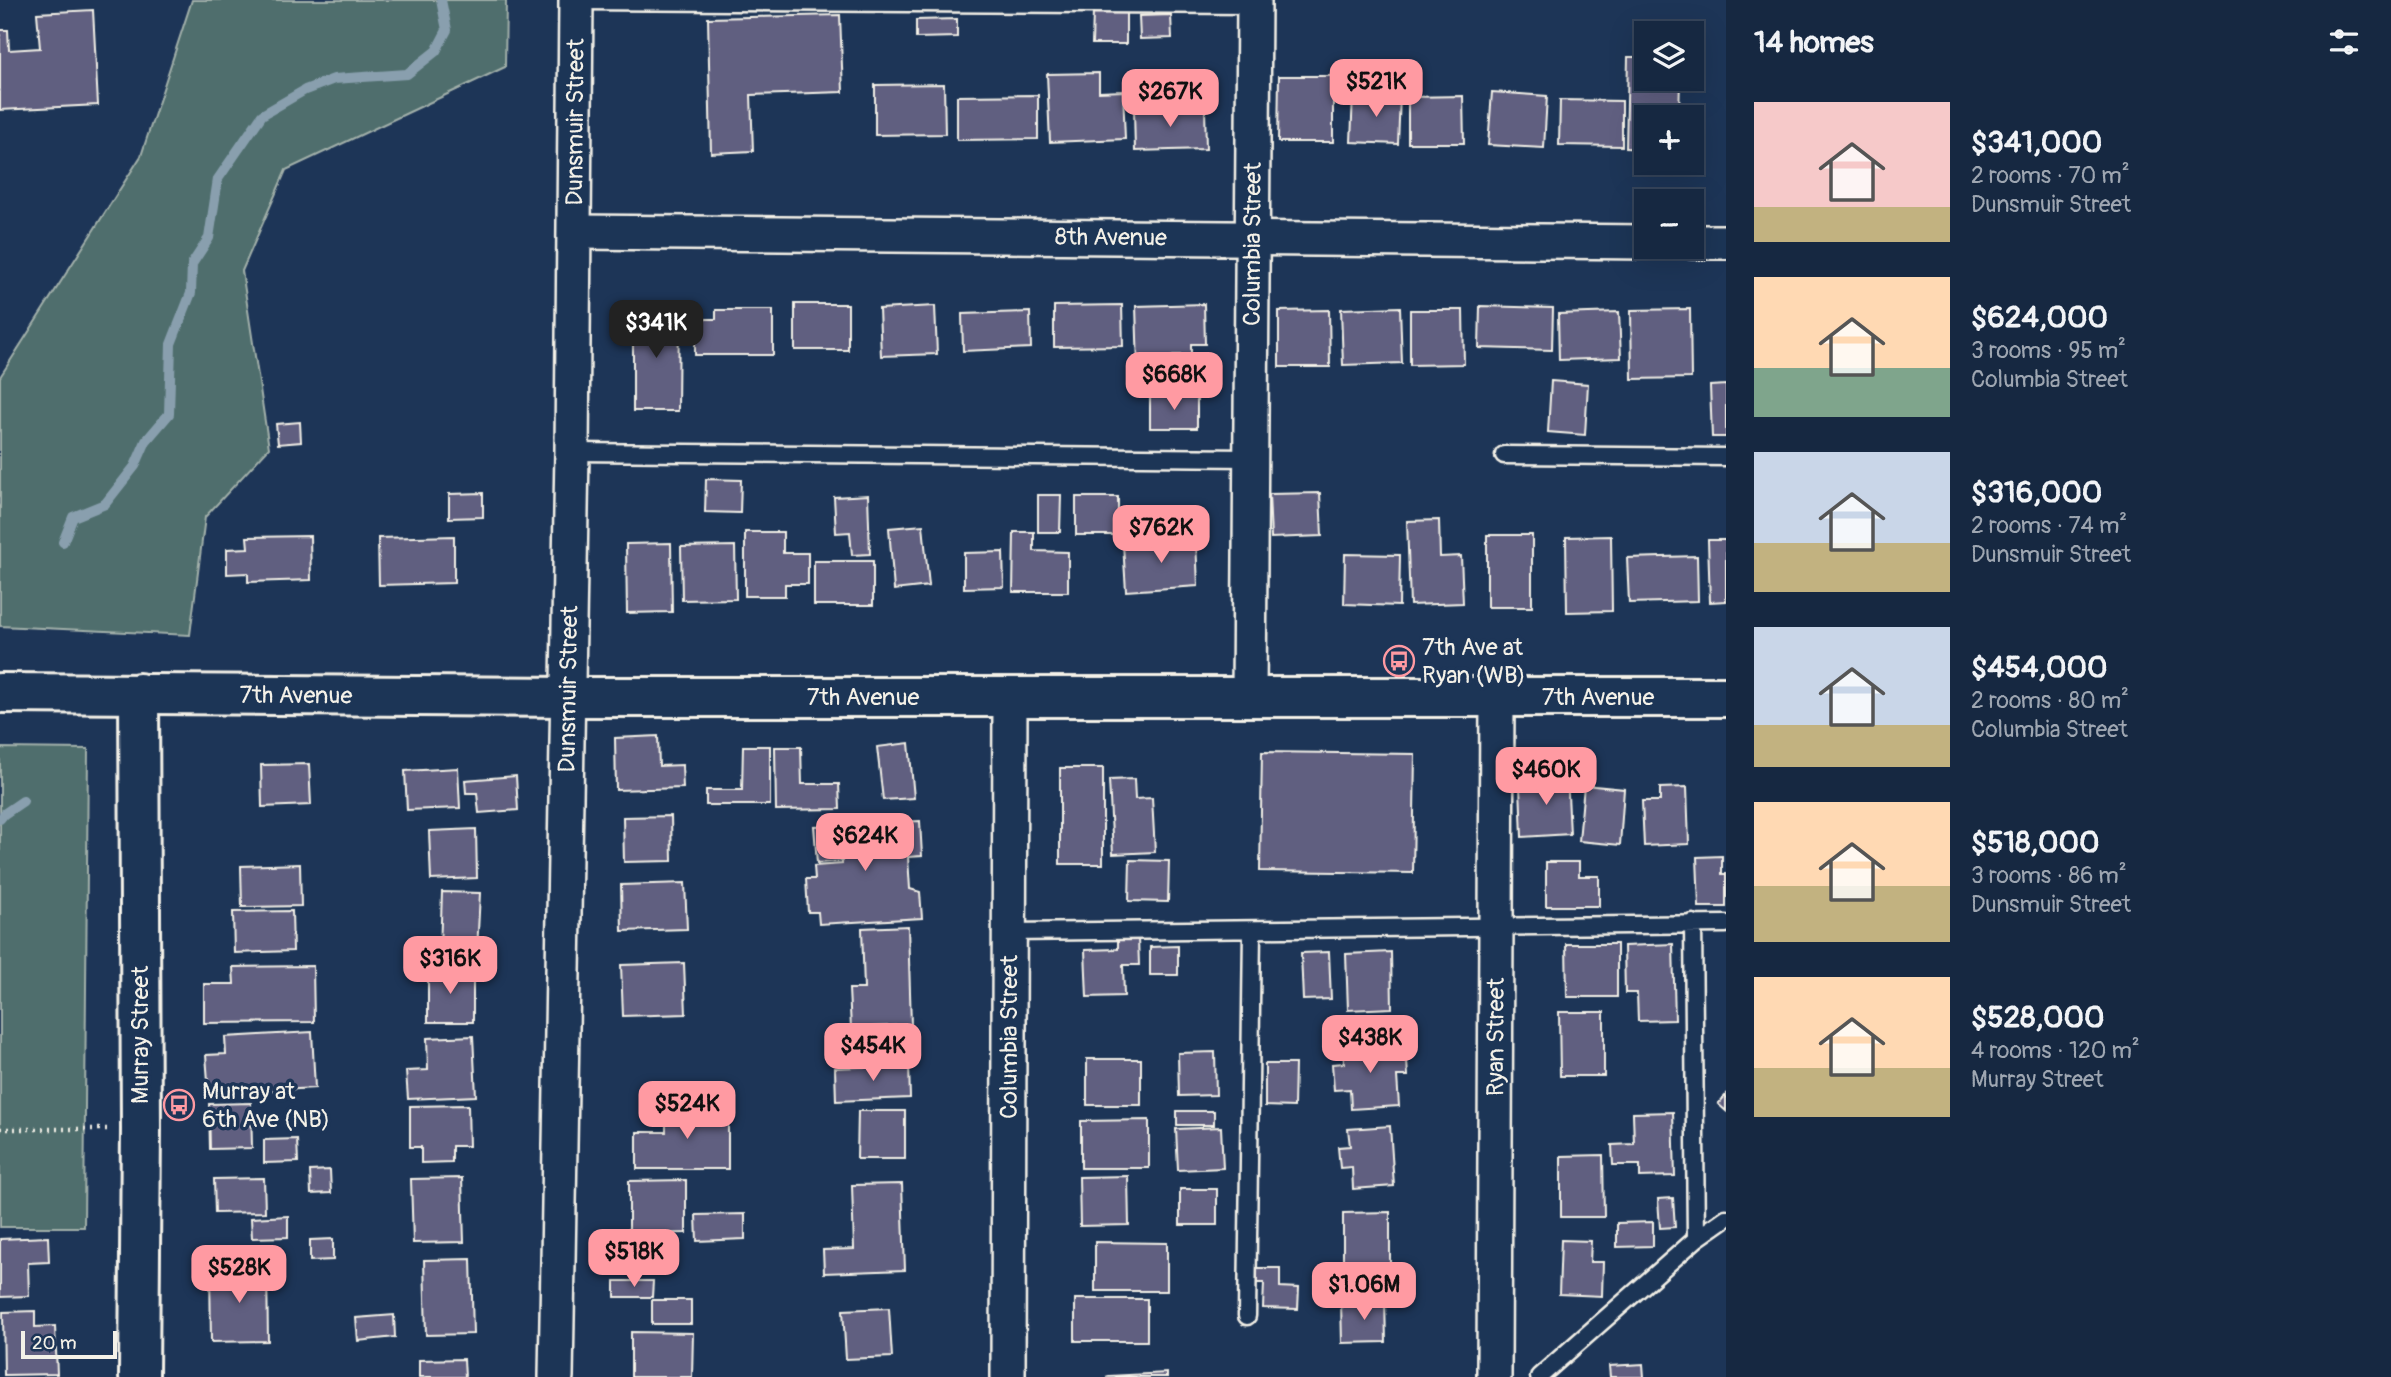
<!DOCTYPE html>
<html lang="en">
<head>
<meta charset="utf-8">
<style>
	:root { --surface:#162841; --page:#23344c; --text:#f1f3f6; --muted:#9ea6b1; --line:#35445a; --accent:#ff9aa2 }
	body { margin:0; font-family:Pangolin,sans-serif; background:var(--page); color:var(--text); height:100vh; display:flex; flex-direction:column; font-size:26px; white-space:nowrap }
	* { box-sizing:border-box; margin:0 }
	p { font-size:23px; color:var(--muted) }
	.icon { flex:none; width:38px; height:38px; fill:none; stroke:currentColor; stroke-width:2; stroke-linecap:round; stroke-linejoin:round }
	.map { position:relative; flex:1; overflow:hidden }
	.drawer { display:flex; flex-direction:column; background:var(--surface); width:665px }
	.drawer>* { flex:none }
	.buttons { position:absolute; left:1634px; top:21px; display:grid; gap:14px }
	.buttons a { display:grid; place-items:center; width:70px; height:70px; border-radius:0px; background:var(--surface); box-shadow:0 7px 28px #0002,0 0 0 2px var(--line); font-size:35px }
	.scale { position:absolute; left:21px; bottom:18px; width:96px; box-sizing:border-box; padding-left:7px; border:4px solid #f4f1e8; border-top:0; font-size:19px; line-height:24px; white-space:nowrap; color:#f4f1e8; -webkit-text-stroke:5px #1d3557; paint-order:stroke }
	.price { position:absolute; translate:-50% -60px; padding:0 16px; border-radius:14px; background:var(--accent); color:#111; font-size:23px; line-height:46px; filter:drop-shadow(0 2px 4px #0008) }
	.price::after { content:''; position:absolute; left:50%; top:42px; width:21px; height:16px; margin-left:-10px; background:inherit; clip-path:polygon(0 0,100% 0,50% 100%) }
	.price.selected { background:#222; color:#fff }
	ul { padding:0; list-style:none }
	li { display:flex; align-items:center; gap:21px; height:175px; padding:0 28px }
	li span { display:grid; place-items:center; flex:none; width:196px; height:140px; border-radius:0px; color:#555 }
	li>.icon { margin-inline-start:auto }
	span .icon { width:84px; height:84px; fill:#fffc; stroke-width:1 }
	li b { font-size:30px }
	h2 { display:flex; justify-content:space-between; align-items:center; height:84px; padding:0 28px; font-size:30px }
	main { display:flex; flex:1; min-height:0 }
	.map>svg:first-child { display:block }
	.green { fill:#4f6e6d; stroke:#a2b0aa; stroke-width:2 }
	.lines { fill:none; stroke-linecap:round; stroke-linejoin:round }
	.stream { stroke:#899fae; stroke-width:10 }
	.building { fill:#605f80; stroke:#f4f1e8; stroke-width:2 }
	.lane-casing { stroke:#f4f1e8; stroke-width:21 }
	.street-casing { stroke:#f4f1e8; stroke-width:38 }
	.secondary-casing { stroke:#f4f1e8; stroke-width:44 }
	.path { stroke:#f4f1e8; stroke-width:4.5; stroke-dasharray:2 5; stroke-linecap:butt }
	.lane { stroke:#1d3557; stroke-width:16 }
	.street { stroke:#1d3557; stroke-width:33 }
	.secondary { stroke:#1d3557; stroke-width:38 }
	.labels { text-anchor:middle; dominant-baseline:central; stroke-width:7; stroke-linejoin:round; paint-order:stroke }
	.street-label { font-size:24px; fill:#f4f1e8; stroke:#1d3557 }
	.poi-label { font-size:24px; fill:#f4f1e8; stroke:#1d3557; text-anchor:start }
</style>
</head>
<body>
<main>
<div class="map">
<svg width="1726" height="1377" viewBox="0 0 1726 1377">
	<rect width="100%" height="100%" fill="#1d3557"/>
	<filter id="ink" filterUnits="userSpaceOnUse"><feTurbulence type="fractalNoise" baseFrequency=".0143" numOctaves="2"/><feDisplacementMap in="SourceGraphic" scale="14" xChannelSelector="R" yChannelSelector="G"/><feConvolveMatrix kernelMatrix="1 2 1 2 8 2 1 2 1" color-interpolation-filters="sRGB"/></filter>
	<g filter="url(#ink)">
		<path class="green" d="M192 0H506L505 67 286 170 242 271 269 448 205 517 190 635 0 626V377L141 156Z
			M0 748 88 749 84 1227H0Z"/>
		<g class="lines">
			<path class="stream" d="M63 542 73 517 105 504 135 466 146 441 169 414 171 344 191 293 192 264 209 238 218 179 262 115 305 90 334 79 407 74 436 51 447 30 441 0
				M0 819 4 814 23 801"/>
		</g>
		<path class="building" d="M93 10 98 105 0 110V30H8L9 50 40 48 37 13Z
			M1093 12 1126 13V44H1092Z
			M840 15 843 92 751 95 753 151 711 153 708 18Z
			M1171 15 1172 38 1140 39 1139 16Z
			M957 19V37L916 38V20Z
			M1628 57H1647V79H1680L1679 117H1647V149L1626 148Z
			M1099 73V92L1123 91 1125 139 1050 142 1047 74Z
			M1279 76H1333V142H1278Z
			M944 84 945 134 875 135V85Z
			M1492 92 1547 96 1544 148 1488 145Z
			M1353 94 1400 96 1398 144 1351 142Z
			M1038 95V139L957 140V96Z
			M1463 96 1464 143H1408V97Z
			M1560 100 1622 101V146L1559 145Z
			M1205 108 1206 149 1135 151 1134 109Z
			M795 304H848V350H795Z
			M1204 304 1205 344H1191V355H1173L1174 367 1138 368 1136 306Z
			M1122 305 1123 346 1054 347V306Z
			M935 306 937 354 881 356 879 309Z
			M1480 306 1553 308 1552 350 1479 348Z
			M1400 307 1402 363 1343 365 1341 309Z
			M633 309H679L678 411H633Z
			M1690 309 1691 378 1632 379 1631 310Z
			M716 310H773V355H695V319H716Z
			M1329 310 1330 367H1279V311Z
			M1410 310H1463L1464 364 1410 365Z
			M1030 312 1031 348 963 351 962 314Z
			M1619 312 1621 358 1559 360 1558 314Z
			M1551 381 1588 384 1585 435 1548 432Z
			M1726 385V437H1712L1710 386Z
			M1150 396H1197V428H1150Z
			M300 422 301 442 278 444 276 424Z
			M706 479 741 480 740 513 705 512Z
			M483 493V517L449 518V494Z
			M1320 493 1322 536 1271 538 1269 494Z
			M868 495 870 554 852 555 850 532 836 533 834 497Z
			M1038 495H1061L1060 532H1038Z
			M1076 497H1118V535H1076Z
			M1439 520 1440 557 1461 556 1463 603 1410 605 1407 521Z
			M923 525 929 586 894 590 889 528Z
			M745 532H783V553H808V584H785V596H745Z
			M1014 532H1034V551L1068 552V592H1013Z
			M1487 535H1532V607H1487Z
			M310 536 311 580 248 582V573L227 574V549L248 548 247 537Z
			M454 536V583L379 585 378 538Z
			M1611 536 1612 611 1567 612 1566 537Z
			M1196 540 1198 586 1126 591 1123 544Z
			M1708 540H1726V601L1710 602Z
			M671 543 672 612 627 613 626 544Z
			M735 546 736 599 682 600 681 547Z
			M1003 552 1004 587 964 588V553Z
			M1345 554 1400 555 1399 606 1344 604Z
			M1697 556 1698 601 1629 603 1627 558Z
			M814 561H873V605H814Z
			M658 736 659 766 682 765 683 788 616 790 615 738Z
			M909 743 914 798 883 800 877 747Z
			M743 746H770V805H706V790H742Z
			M775 747H801L802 784H839L840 809 776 810Z
			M1262 752 1415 754 1413 873 1260 871Z
			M309 764 311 805 262 807 261 765Z
			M458 768 460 808 407 810 405 771Z
			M1060 768H1103V864H1060Z
			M1567 774 1570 834 1522 837 1520 786 1543 785V775Z
			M516 776 518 810 479 813 477 793H466L465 780Z
			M1134 779 1135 799 1152 798 1155 852 1113 854 1109 780Z
			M1584 785 1624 789 1620 845 1579 841Z
			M1687 787 1689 844 1644 846 1642 801H1660V788Z
			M671 816 672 861 624 862 623 817Z
			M920 821 922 856 908 857 910 889 920 892 922 918 819 924 818 912H808L806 879H815L814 866 842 864V861L817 863 814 826Z
			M476 829 477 878 431 880 429 831Z
			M1722 856V874H1726V907H1699L1697 857Z
			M1130 860 1169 861 1168 902 1129 901Z
			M1546 862H1579V876H1599V906H1546Z
			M300 864 301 906 242 907 241 866Z
			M685 883 687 929 622 931 621 885Z
			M442 892 480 893 477 951 440 950Z
			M292 911 293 951 234 953 233 912Z
			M908 926 911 1025 851 1028 849 989H864L862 928Z
			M1138 938 1139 965H1123L1124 996 1087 997 1085 950 1118 949V939Z
			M1566 944H1617V997H1567Z
			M1673 944 1675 1020 1638 1021 1637 993H1625L1624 946Z
			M1178 946V975H1150V947Z
			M1329 952 1331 999 1303 1000 1301 953Z
			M1391 952 1392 1008 1348 1010 1346 954Z
			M684 963 686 1014 623 1016 621 965Z
			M313 966 314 1022 204 1023V984H234L233 967Z
			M428 970H473V1022H428Z
			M1559 1012H1604V1076H1560Z
			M312 1032 315 1088 209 1094 206 1055 226 1054 225 1037Z
			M473 1036 476 1096 408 1099 406 1071 428 1070 427 1038Z
			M1392 1043 1393 1062 1407 1061 1408 1076H1397L1399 1106 1351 1109 1350 1089 1334 1090 1332 1064 1344 1063 1343 1045Z
			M1215 1052 1216 1095 1179 1096 1178 1053Z
			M1087 1059H1141V1105H1087Z
			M1265 1064H1295L1294 1107 1265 1106Z
			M909 1065 910 1098 836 1101 835 1068Z
			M1726 1095V1111L1718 1104Z
			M251 1103 252 1148 210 1149 209 1104Z
			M468 1105 469 1146H452V1162L421 1163V1147H410V1106Z
			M728 1107V1169H637V1132H666V1108Z
			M858 1111H905V1159H857Z
			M1177 1111H1214V1125H1177Z
			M1673 1112 1675 1176 1640 1177V1165H1613L1612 1145 1634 1144 1633 1113Z
			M1149 1120V1168H1081V1121Z
			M1390 1126 1394 1186 1353 1189 1352 1167 1340 1168 1338 1147 1350 1146 1348 1129Z
			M1221 1127 1223 1168 1178 1170 1176 1129Z
			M297 1139 298 1162 264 1163V1140Z
			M1603 1155 1604 1217H1561V1156Z
			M330 1170 331 1193 311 1194 310 1171Z
			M1128 1176 1129 1225 1080 1226 1079 1177Z
			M264 1178 265 1212 215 1213 214 1179Z
			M462 1178 464 1242 413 1243 411 1179Z
			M686 1180V1233L629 1234V1181Z
			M902 1184 905 1270 824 1273 823 1250 854 1249 852 1185Z
			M1180 1189H1217V1225H1180Z
			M1673 1198 1675 1227 1660 1228 1658 1199Z
			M1390 1212V1275H1343V1213Z
			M745 1214V1239L697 1241 696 1215Z
			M288 1216V1237L252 1238 251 1218Z
			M1653 1222V1246L1617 1247V1223Z
			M48 1237 49 1262 28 1263 29 1296 0 1297V1239Z
			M333 1239V1260L310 1261V1240Z
			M1561 1240 1591 1241 1590 1262H1603L1602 1296 1559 1294Z
			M1095 1242 1167 1243V1291H1095Z
			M471 1259 473 1334 426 1335 424 1260Z
			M210 1268H267L268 1341 211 1342Z
			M1251 1268H1280V1287L1299 1288 1298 1309 1263 1308 1264 1283H1251Z
			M615 1281H653L652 1297H615Z
			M1075 1299H1147V1341H1075Z
			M652 1300H691V1324H652Z
			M1385 1300 1386 1342 1342 1343 1341 1301Z
			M889 1308 892 1357 846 1359 843 1310Z
			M35 1311V1327L55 1326 57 1374 4 1375 3 1312Z
			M394 1315 395 1337 358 1341 356 1318Z
			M631 1332 693 1333 692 1377H631Z
			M464 1359 465 1377H419V1360Z
			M1643 1364 1644 1377H1610L1609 1366Z
			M1167 1373V1377H1106L1109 1376Z"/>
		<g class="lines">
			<g class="lane-casing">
				<path id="lane" d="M576 1 1254 5
					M572 452 1250 458
					M1504 455 1726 457
					M1693 923 1696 1239
					M1009 932 1726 924
					M1247 1316 1252 930
					M1539 1377 1696 1239 1726 1218"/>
			</g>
			<g class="street-casing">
				<g id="street">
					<path id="s1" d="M575 232 1647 242"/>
					<path d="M1692 242H1726"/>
					<path id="s2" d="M1249 697 1254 0"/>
					<path id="s3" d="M556 1377 572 452 576 0"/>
					<path id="s4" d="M1008 1377 1010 697"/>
					<path id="s5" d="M1494 1377 1497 697"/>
				</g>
			</g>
			<g class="secondary-casing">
				<g id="secondary">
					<path id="s6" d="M0 693 569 697H1726"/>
					<path d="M139 1377 141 1129 139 693"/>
				</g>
			</g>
			<path class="path" d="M0 1129H108"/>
			<use href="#lane" class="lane"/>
			<use href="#street" class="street"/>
			<use href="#secondary" class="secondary"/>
		</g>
	</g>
	<defs>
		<g id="bus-ring" transform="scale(1.575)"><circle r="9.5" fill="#1d3557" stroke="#ff9aa2" stroke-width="1.5"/><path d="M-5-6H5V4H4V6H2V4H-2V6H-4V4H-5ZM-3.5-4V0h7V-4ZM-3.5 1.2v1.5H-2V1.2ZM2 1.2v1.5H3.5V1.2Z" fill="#ff9aa2"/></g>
	</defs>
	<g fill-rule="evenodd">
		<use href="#bus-ring" x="1399" y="661"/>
		<use href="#bus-ring" x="179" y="1105"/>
	</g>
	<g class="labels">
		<g class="street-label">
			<text stroke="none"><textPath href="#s3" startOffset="1255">Dunsmuir Street</textPath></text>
			<text stroke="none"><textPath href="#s1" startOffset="536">8th Avenue</textPath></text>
			<text stroke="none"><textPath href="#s2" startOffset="453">Columbia Street</textPath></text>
			<text stroke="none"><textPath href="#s3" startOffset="688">Dunsmuir Street</textPath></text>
			<text stroke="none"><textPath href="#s6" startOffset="296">7th Avenue</textPath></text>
			<text stroke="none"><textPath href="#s6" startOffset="863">7th Avenue</textPath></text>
			<text stroke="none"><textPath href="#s6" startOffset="1598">7th Avenue</textPath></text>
			<text transform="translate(140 1035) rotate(-90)">Murray Street</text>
			<text stroke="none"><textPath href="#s4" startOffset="340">Columbia Street</textPath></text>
			<text stroke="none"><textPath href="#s5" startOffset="340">Ryan Street</textPath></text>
		</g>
		<g class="poi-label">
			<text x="1422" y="647">7th Ave at<tspan x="1422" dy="28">Ryan (WB)</tspan></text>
			<text x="202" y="1091">Murray at<tspan x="202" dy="28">6th Ave (NB)</tspan></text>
		</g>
	</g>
</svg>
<div class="buttons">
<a><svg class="icon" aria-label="layers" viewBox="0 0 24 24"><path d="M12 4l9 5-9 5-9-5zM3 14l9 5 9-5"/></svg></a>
<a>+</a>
<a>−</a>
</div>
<div class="scale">20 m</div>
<b class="price" style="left:1376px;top:119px">$521K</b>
<b class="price" style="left:1170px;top:129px">$267K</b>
<b class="price selected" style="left:656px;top:360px">$341K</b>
<b class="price" style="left:1174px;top:412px">$668K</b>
<b class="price" style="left:1161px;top:565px">$762K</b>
<b class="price" style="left:1546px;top:807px">$460K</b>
<b class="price" style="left:865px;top:873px">$624K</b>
<b class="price" style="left:450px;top:996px">$316K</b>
<b class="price" style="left:1370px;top:1075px">$438K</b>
<b class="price" style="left:873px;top:1083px">$454K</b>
<b class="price" style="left:687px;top:1141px">$524K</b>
<b class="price" style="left:634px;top:1289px">$518K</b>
<b class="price" style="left:239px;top:1305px">$528K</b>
<b class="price" style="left:1364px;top:1322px">$1.06M</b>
</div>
<section class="drawer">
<h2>14 homes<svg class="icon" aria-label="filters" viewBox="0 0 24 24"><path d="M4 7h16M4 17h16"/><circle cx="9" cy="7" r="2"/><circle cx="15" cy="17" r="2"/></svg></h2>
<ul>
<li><span style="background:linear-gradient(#f6c9c9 75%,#c2b280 0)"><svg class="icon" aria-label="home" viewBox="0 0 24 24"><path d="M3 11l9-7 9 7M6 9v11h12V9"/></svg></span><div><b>$341,000</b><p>2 rooms · 70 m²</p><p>Dunsmuir Street</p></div></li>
<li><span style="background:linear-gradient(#ffd9b3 65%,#7fa58c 0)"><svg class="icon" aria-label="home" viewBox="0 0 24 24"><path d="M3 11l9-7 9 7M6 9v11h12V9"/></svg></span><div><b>$624,000</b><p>3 rooms · 95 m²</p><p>Columbia Street</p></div></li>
<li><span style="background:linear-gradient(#c9d6e8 65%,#c2b280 0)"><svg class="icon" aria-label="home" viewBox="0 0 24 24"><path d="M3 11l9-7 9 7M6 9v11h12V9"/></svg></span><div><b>$316,000</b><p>2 rooms · 74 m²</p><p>Dunsmuir Street</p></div></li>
<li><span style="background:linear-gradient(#c9d6e8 70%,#c2b280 0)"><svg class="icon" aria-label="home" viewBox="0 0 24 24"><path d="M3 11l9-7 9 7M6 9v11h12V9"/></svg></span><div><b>$454,000</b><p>2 rooms · 80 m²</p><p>Columbia Street</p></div></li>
<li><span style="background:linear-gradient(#ffd9b3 60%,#c2b280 0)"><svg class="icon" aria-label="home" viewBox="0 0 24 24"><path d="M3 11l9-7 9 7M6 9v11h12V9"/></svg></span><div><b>$518,000</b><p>3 rooms · 86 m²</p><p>Dunsmuir Street</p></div></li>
<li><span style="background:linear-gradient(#ffd9b3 65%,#c2b280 0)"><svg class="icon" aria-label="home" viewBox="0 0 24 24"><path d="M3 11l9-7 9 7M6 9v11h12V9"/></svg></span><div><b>$528,000</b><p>4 rooms · 120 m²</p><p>Murray Street</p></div></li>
</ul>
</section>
</main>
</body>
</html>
